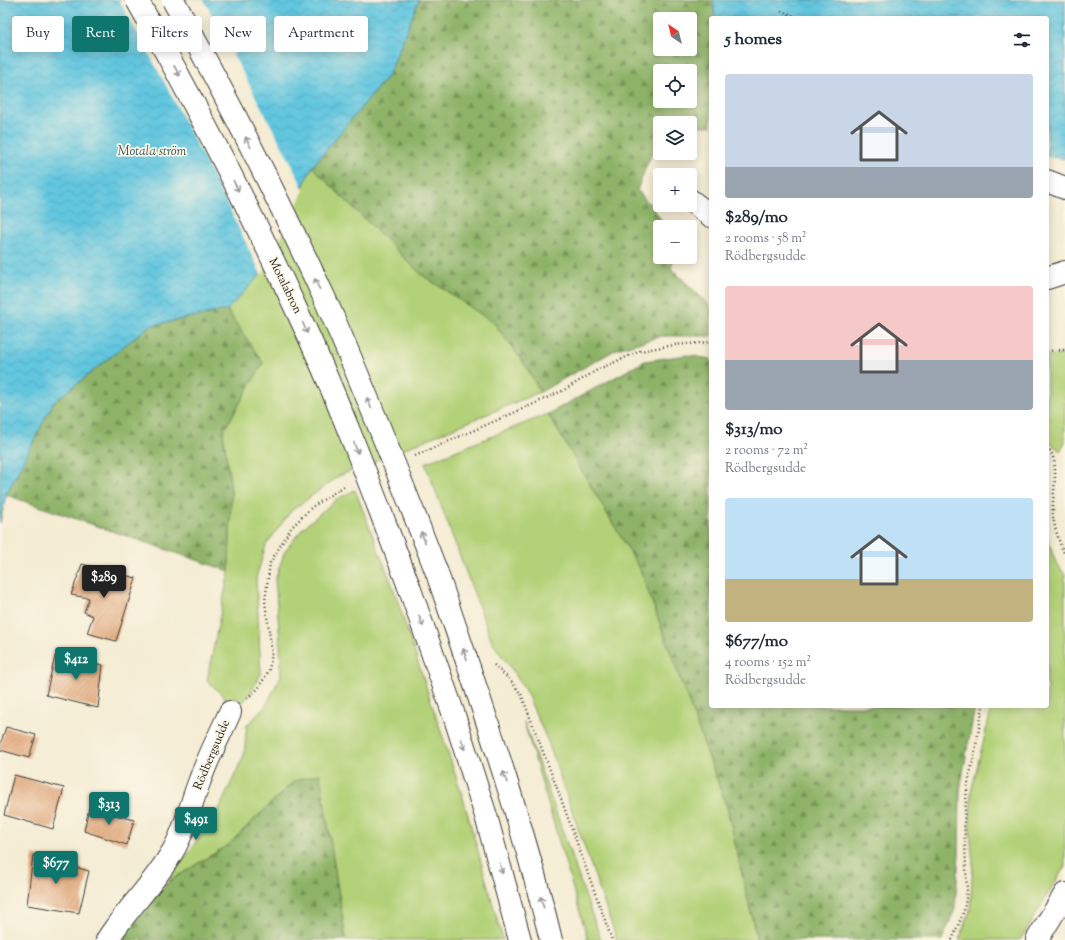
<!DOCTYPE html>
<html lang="en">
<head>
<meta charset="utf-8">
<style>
	:root { --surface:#fff; --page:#f2f2f3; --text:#1f2937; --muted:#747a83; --accent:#0f766e }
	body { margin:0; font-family:"Sorts Mill Goudy",serif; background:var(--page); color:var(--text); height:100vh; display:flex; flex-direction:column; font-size:15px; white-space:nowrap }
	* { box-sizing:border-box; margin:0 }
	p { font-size:13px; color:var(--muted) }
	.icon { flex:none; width:22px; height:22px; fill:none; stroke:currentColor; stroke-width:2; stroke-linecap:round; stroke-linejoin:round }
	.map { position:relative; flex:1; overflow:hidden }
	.side { position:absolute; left:709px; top:16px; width:340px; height:692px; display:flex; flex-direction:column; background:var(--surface); border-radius:4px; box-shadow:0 2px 10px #0003 }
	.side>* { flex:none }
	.banner { position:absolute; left:12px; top:16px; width:380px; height:36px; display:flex; gap:8px }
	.needle { width:26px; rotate:325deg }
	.buttons { position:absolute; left:653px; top:12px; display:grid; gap:8px }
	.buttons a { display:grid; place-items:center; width:44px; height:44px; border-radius:4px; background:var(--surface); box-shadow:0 2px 10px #0003; font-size:20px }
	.price { position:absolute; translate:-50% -34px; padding:0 9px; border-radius:4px; background:var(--accent); color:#fff; font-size:13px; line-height:26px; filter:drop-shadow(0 1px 2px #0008) }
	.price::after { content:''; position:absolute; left:50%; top:24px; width:12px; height:9px; margin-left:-6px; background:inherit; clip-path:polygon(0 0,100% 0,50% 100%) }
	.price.selected { background:#222; color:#fff }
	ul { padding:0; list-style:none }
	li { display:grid; align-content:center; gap:8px; height:212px; padding:0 16px }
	li span { display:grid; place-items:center; height:124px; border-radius:4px; color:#555 }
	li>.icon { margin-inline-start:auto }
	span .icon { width:72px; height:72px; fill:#fffc; stroke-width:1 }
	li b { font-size:17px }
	h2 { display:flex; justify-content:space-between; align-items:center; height:48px; padding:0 16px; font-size:17px }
	.pill { padding:0 14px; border-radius:4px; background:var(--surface); box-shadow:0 2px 10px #0003; font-size:14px; line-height:36px }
	.pill.selected { background:var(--accent); color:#fff }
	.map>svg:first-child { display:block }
	.green { fill:#b3d178; stroke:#68764a }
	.forest { fill:url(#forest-firs); stroke:#556842; fill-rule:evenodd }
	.water { fill:url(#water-waves); stroke:#3f717e }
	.pier { fill:#f4ecd3 }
	.building { fill:url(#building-hatch) }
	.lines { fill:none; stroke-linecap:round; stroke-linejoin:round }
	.minor-casing { stroke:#3c3b37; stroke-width:24 }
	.highway-casing { stroke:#3c3b37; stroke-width:24 }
	.path { stroke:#3c3b37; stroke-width:2.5; stroke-dasharray:1 3; stroke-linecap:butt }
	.minor { stroke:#fff; stroke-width:22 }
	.highway { stroke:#fff; stroke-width:22 }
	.highway-bridge-casing { stroke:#3c3b37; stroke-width:24; stroke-linecap:butt }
	.highway-bridge { stroke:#fff; stroke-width:22 }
	.oneway { stroke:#999 }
	.labels { text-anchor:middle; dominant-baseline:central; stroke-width:3.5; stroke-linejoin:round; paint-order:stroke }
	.street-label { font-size:12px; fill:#1c1c1c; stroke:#fcf5e5 }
	.water-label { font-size:13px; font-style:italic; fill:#345860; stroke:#fcf5e5 }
</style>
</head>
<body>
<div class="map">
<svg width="1065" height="940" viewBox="0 0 1065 940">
	<defs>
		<pattern id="forest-firs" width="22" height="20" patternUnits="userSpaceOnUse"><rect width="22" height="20" fill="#8eb368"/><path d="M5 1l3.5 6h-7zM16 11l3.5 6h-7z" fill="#739155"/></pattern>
		<pattern id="water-waves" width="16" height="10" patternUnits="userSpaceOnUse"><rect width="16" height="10" fill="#62c6df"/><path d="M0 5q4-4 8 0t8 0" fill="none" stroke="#54aabf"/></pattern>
		<pattern id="building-hatch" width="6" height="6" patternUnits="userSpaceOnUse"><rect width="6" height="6" fill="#e2a87b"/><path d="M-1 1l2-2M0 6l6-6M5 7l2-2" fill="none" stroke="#c1906a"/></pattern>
	</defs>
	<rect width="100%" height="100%" fill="#fcf5e5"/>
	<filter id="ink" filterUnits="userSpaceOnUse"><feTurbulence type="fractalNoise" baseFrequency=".025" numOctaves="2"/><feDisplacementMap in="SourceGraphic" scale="8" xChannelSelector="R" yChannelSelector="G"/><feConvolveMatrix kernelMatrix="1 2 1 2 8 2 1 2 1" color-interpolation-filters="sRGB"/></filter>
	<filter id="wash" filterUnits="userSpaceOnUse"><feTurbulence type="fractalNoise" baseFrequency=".012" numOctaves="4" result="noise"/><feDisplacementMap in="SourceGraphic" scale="16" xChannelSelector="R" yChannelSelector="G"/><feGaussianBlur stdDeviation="0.9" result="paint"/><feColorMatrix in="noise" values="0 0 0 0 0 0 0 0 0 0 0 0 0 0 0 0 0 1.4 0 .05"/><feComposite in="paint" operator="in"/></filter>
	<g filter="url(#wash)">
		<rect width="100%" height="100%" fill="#f4ecd3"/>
		<path class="green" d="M312 167 421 274 494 323 528 369 540 392 339 476 291 511 266 545 256 578 261 674 249 696 236 709 207 680 229 571 231 491 223 432 263 363 227 310 262 273Z
			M1065 354V442L1060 451 1047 440V356Z
			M548 414 640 569 727 807 757 940H617L548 742 527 694 514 672 493 644 425 463Z
			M355 490 394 590 463 798 503 940H346L319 774 294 781 228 845 168 882 219 809 244 755 247 725 265 707 281 676 280 641 275 580 285 551 303 528 337 499Z
			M1047 538 1055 560 1065 575V866L1020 940H959L970 911 973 864 970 830 971 792 992 706H1047Z
			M524 722 601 940H588Z"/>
		<path class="forest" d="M419 0H713L715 18H711V126H690V123H660V145L652 152 637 190 653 208 666 227H660V257H674L671 268 711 307V336H662L617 349 540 392 528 369 494 323 421 274 312 167 389 74ZM660 19H690V49H660ZM660 71H690V101H660Z
			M227 310 263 363 223 432 231 491 229 571 6 495 53 403 149 326Z
			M687 355 711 359V706H975L960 790 959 854 955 909 942 940H757L727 807 640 569 548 414 645 361Z
			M320 774 346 940H119L168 882 228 845 294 781Z"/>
		<path class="water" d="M0 0H419L389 74 312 167 262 273 227 310 149 326 53 403 6 495 0 523Z
			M713 0H1065V159L1047 156V18H715Z"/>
		<path class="pier" d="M119 0H204L291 163 304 190 262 276 225 200 165 83Z"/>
		<g id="blocks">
			<path class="building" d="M82 564 136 578 116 641 87 633 93 616 84 612 89 598 71 595Z
				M55 656 103 665 98 708 46 695Z
				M6 727 36 735 29 758 0 750V745Z
				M14 775 64 788 53 829 4 815Z
				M89 808 134 820 127 845 84 831Z
				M33 855 89 871 79 913 27 905Z"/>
		</g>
	</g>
	<g filter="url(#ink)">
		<use href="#blocks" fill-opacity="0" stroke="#3c3b37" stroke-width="1"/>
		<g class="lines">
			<g class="minor-casing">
				<path id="minor" d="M1047 181 1065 188
					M690 200 711 216
					M1047 278 1065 272
					M107 940C127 908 156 882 174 849 186 828 191 802 200 780 208 757 220 735 230 712
					M1037 940 1065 894"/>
			</g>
			<g class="highway-casing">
				<path id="highway" d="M437 573C478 694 521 816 551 940
					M408 584 454 715 486 816 520 940"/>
			</g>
			<path class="path" d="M781 11 800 18
				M1047 351 1065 350
				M1047 447C1062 461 1051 497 1053 516 1055 530 1059 542 1065 555
				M415 456 527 407 564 390 599 369 640 351 674 345 711 342
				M494 665 511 681 521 694 560 796 612 940
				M247 698 258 689 269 670 272 653 265 601 270 563 291 528 312 507 346 485
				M952 940 964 911 967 891 964 821 967 788 975 751 983 706"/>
			<use href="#minor" class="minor"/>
			<use href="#highway" class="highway"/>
			<g class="highway-bridge-casing">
				<path id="highway-bridge" d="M137 0C194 101 248 205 297 311 339 400 373 492 408 584
					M173 0C227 97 277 196 324 297 365 388 401 480 437 573"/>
			</g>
			<use href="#highway-bridge" class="highway-bridge"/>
		</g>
		<defs><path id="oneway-shaft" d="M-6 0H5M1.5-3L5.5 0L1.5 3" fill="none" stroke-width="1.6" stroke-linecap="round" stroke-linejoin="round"/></defs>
		<g class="oneway">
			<use href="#oneway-shaft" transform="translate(177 71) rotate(61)"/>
			<use href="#oneway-shaft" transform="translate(248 142) rotate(-117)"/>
			<use href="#oneway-shaft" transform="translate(236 186) rotate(63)"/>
			<use href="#oneway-shaft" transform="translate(317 284) rotate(-116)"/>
			<use href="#oneway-shaft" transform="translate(305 328) rotate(67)"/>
			<use href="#oneway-shaft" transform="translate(369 403) rotate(-113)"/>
			<use href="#oneway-shaft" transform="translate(356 448) rotate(69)"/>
			<use href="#oneway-shaft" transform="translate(423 537) rotate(-111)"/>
			<use href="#oneway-shaft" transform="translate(421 621) rotate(70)"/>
			<use href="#oneway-shaft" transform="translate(465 654) rotate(-109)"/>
			<use href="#oneway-shaft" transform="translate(463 744) rotate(72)"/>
			<use href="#oneway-shaft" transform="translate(505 777) rotate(-108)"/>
			<use href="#oneway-shaft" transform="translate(501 868) rotate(75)"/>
			<use href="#oneway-shaft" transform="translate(542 902) rotate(-106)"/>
		</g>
	</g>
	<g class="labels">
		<g class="street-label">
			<text transform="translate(285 286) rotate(64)">Motalabron</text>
			<text transform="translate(212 755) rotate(-67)">Rödbergsudde</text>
		</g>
		<g class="water-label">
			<text x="152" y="152">Motala ström</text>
		</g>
	</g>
</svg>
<div class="buttons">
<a><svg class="needle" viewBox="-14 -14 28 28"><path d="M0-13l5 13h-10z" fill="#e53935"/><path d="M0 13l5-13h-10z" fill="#747a83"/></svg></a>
<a><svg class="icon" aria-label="locate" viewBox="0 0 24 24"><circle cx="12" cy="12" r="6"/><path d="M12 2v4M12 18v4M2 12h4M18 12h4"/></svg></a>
<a><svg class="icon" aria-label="layers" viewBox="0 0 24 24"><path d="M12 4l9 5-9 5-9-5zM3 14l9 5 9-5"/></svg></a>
<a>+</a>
<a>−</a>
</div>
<b class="price selected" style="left:104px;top:599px">$289</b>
<b class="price" style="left:76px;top:681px">$412</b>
<b class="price" style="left:109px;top:826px">$313</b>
<b class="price" style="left:196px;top:841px">$491</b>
<b class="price" style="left:56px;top:885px">$677</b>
<div class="banner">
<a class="pill">Buy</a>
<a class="pill selected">Rent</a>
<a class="pill">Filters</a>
<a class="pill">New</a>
<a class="pill">Apartment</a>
</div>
<section class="side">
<h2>5 homes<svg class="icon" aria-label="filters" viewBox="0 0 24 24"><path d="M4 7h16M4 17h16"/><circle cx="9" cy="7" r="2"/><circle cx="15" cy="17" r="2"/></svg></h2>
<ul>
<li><span style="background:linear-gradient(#c9d6e8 75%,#9aa5b1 0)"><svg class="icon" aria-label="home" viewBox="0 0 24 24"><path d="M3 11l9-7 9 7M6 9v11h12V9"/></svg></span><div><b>$289/mo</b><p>2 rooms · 58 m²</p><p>Rödbergsudde</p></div></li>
<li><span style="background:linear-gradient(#f6c9c9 60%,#9aa5b1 0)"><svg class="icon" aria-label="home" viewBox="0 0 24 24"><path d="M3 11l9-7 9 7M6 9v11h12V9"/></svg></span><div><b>$313/mo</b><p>2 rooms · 72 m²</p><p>Rödbergsudde</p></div></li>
<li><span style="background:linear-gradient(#bfe0f5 65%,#c2b280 0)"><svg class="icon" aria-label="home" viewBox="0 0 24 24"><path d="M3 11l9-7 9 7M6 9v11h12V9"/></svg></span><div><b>$677/mo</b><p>4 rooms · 152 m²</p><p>Rödbergsudde</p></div></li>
</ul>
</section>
</div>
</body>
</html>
